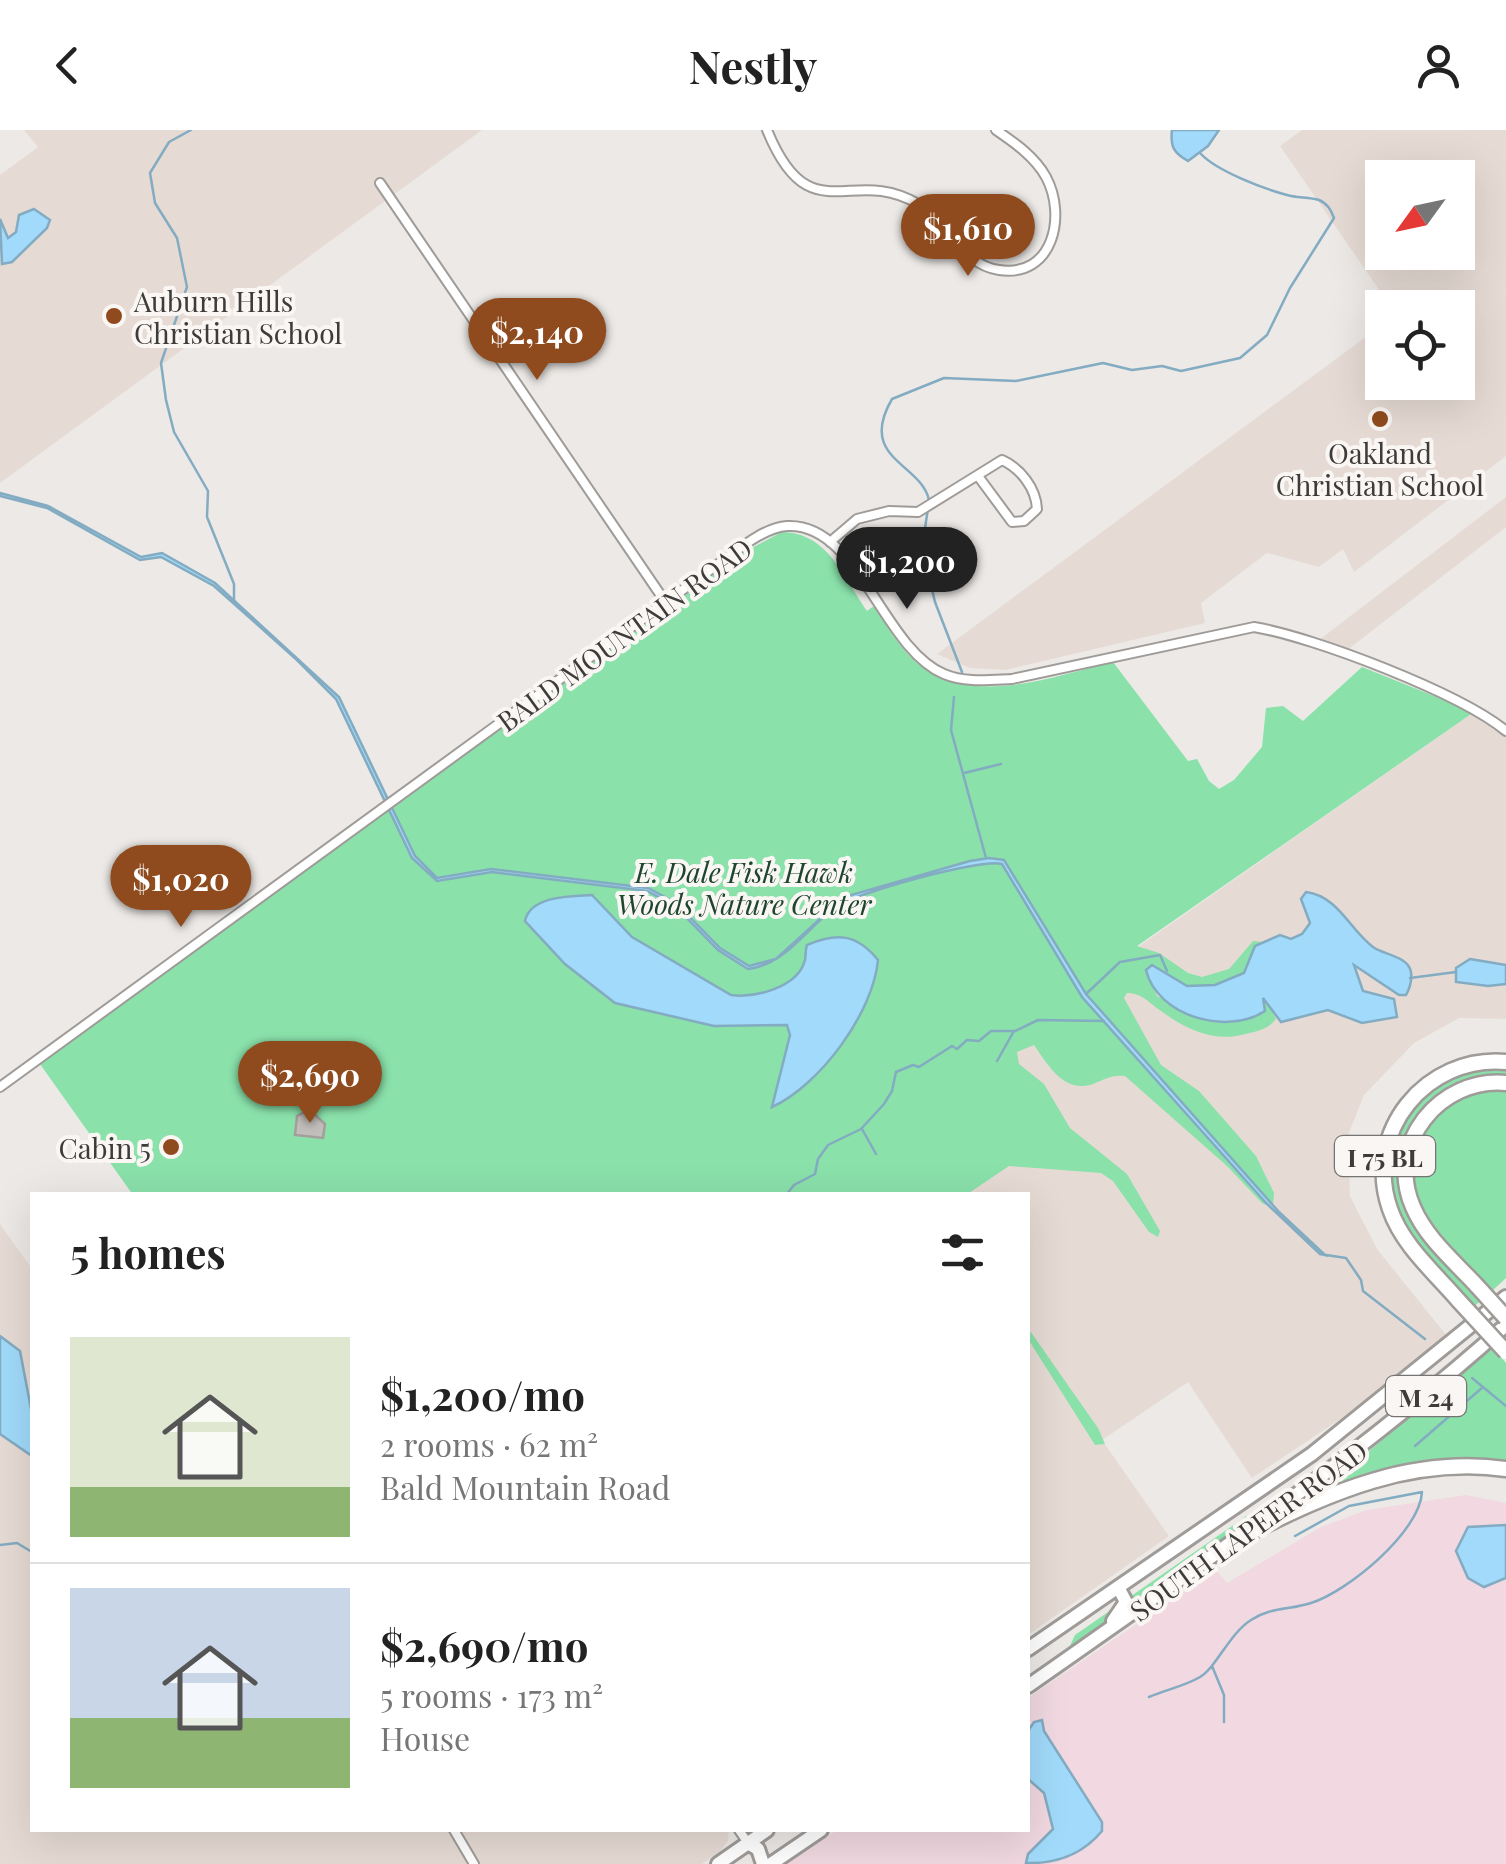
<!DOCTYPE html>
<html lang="en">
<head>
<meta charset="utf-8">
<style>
	:root { --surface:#fff; --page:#f2f2f2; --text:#222; --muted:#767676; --line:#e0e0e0; --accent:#8f4b1e }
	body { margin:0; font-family:"Playfair Display",serif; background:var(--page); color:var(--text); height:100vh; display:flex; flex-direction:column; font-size:38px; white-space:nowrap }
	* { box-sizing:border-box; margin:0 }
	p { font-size:32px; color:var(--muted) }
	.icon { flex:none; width:55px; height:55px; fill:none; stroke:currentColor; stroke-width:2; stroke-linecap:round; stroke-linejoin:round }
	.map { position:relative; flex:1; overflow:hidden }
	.details { position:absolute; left:30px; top:1062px; width:1000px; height:640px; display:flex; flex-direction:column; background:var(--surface); border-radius:0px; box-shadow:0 10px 40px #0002 }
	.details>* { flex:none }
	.needle { width:65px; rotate:237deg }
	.tools { position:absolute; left:1365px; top:30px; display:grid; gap:20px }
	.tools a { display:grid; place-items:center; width:110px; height:110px; border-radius:0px; background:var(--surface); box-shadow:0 10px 40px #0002; font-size:50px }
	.price { position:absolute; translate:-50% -85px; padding:0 22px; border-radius:35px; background:var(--accent); color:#fff; font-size:32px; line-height:65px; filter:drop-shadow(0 2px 5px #0008) }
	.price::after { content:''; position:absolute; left:50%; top:60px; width:30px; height:22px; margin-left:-15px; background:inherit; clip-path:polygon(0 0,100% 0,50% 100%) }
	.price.current { background:#222; color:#fff }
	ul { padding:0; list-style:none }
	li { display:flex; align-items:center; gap:30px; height:250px; padding:0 40px }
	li+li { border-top:2px solid var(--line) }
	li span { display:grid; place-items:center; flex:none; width:280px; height:200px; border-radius:0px; color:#555 }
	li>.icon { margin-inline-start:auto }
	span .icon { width:120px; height:120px; fill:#fffc; stroke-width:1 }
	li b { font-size:42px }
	h2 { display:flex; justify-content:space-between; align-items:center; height:120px; padding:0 40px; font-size:42px }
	header { display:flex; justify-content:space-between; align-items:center; height:130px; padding:0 40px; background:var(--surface); font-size:45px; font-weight:700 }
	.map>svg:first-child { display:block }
	.commercial { fill:#f1d8e1 }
	.built { fill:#e6dbd4; fill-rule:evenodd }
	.green { fill:#8ae1aa }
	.water { fill:#a1dafa; stroke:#83abc1; stroke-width:2.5 }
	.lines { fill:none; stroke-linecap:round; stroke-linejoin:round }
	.stream { stroke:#83abc1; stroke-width:2.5 }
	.building { fill:#c1bebb; stroke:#a29f9c; stroke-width:2.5 }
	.minor-casing { stroke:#9e9b98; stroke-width:12 }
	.primary-casing { stroke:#9e9b98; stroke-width:18 }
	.motorway-casing { stroke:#9e9b98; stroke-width:19 }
	.minor { stroke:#fff; stroke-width:8 }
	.primary { stroke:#fff; stroke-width:12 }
	.motorway { stroke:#fff; stroke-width:14 }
	.motorway-bridge-casing { stroke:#9e9b98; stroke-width:19; stroke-linecap:butt }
	.motorway-bridge { stroke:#fff; stroke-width:14 }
	.poi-dot { fill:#8f4b1e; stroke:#faf6f3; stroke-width:4 }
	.labels { text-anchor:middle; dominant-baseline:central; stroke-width:8; stroke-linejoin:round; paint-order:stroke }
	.shield { fill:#faf6f3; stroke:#767472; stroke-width:2.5 }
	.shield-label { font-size:25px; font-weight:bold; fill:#3e3c3b }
	.poi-label { font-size:28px; fill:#3e3c3b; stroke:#faf6f3; text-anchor:start }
	.street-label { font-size:28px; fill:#3e3c3b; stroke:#faf6f3 }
	.park-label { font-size:28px; font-style:italic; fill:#1e452d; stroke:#faf6f3 }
</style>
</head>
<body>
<header><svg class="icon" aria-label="back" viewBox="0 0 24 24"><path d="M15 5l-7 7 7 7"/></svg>Nestly<svg class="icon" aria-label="person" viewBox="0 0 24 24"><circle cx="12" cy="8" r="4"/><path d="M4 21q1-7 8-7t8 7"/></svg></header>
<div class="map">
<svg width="1506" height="1734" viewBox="0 0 1506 1734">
	<rect width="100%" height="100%" fill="#ece9e6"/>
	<path class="commercial" d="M1466 1365 1506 1373V1734H787L837 1700H1028V1568L1216 1440 1227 1453 1321 1397 1367 1380Z"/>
	<path class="built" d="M24 0H482L0 353V45L38 17Z
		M1302 0H1506V326L1354 442 1343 419 1319 437 1267 423 1201 473 1205 493 1005 540 970 538 937 524 1382 195V252H1458V178L1391 177 1280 16ZM1382 48H1458V122H1382Z
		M1506 367V397L1346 521 1319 510Z
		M1474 582 1506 605V889L1459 888 1414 913 1364 965 1348 1005 1350 1066 1377 1119 1447 1206 1342 1288 1252 1348 1188 1252 1102 1310 1169 1406 1028 1505V1065H775L1022 898Z
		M0 1094 32 1139V1700H729L728 1711 721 1720 702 1734H0Z"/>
	<path class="green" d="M782 402C828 403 843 446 867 481L874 476C887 495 899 518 917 533 972 578 1051 547 1113 532L1188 631 1197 629 1209 651 1219 659 1234 650 1262 617 1266 578 1283 576 1303 591 1362 537 1474 582 1137 816 1159 823 1188 843 1202 847 1229 839 1253 811 1263 812 1255 816 1244 843 1215 855 1187 856 1152 835 1146 841 1157 866 1207 891 1265 881V868L1276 889C1266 901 1256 901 1241 905 1212 912 1184 898 1161 881 1149 873 1142 863 1127 863L1124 868 1161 935 1199 961 1256 1026 1274 1063 1273 1075 1081 857 1082 867 1271 1077 1262 1073 1227 1036 1125 946C1109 945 1107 949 1093 954 1064 964 1048 935 1034 915L1017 922 1019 934 1044 954 1070 998 1127 1044 1160 1101 1158 1107 1149 1102 1113 1051 1101 1043 1009 1036 966 1065H133L40 934 744 422Z
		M1506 936V946C1435 944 1375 1010 1406 1081 1421 1115 1455 1144 1479 1172L1474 1177C1452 1153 1423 1129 1407 1102 1372 1043 1396 957 1468 940 1480 937 1494 937 1506 936Z
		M1506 962V1148L1493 1160C1449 1112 1377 1057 1435 989 1453 968 1479 960 1506 962Z
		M1028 1198 1098 1298 1105 1314 1095 1315 1028 1209Z
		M1493 1218 1506 1233V1334L1329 1359 1327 1356Z
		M1261 1376 1263 1379 1201 1428 1069 1518 1075 1505Z"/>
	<path class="water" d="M1172 0H1219L1208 16 1188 31C1174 23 1170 17 1172 0Z
		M34 79 50 90 47 98 12 132 2 134 0 89 8 108 16 102 19 85Z
		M0 363 48 376 141 427 162 423 215 453 339 567 415 726 437 748 491 739 648 758 676 773 720 818 749 836 776 829 844 767 970 731 989 728 1004 730 1086 864 1279 1082 1325 1125 1320 1124 1266 1073 1082 867 1002 734C981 728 855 763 836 777 806 798 787 834 748 839L718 820 674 775 647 761 492 742 437 751 412 728 336 569 297 530 214 456 161 427 140 430 47 378 0 366Z
		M1306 762C1338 766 1350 800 1373 817 1384 825 1408 826 1411 842 1412 850 1410 858 1406 865H1399L1354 835 1363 861 1394 869 1397 887 1362 893 1328 880 1281 892 1263 868 1265 881C1227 906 1157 886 1146 840L1152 835 1187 856 1215 855 1244 843 1255 816 1280 805 1291 809 1302 804 1310 793 1301 769Z
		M592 765 632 807 731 865C754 868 798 858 805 830 806 825 805 820 807 815 837 802 857 804 878 830 873 883 820 955 772 977L790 905 787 895 714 896 615 873 565 834 525 791C530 766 570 766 592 765Z
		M1470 829 1506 835V854L1488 856 1456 852V838Z
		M0 1206 20 1221 32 1284V1326L0 1304Z
		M1506 1395V1448L1484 1457 1468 1448 1456 1421 1468 1397Z
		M1042 1590 1044 1601 1102 1692V1701C1082 1725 1056 1734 1026 1733L1028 1724 1053 1699 1044 1663 1028 1649V1601L1034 1592Z"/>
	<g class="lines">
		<path class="stream" d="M191 0 169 12 150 43 155 73 177 108 187 157 161 233 166 270 174 302 208 361 207 387 234 454V470
			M929 370C921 333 857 329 892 269L944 248 1016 251 1103 233 1132 240 1162 236 1181 241 1240 228 1267 205 1290 158 1334 88C1331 80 1328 74 1319 70 1309 67 1297 68 1287 65 1264 59 1217 41 1201 24
			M928 378 923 412 925 430 935 472 962 542
			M954 567 951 600 986 728
			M964 643 1001 634
			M1410 848 1456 842
			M1086 864 1120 832 1160 825 1167 841
			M997 931 1014 901
			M862 999 876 1024
			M786 1065 794 1055 815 1044 818 1029 828 1015 861 999 884 974 892 961 896 942 913 935 919 937 952 916 957 919 967 910 979 911 991 901H1015L1038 890 1104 891
			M1326 1125 1346 1128 1361 1150 1363 1161 1425 1209
			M1472 1248 1506 1276
			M1415 1316 1483 1257
			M0 1415 17 1413 32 1422
			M1212 1536 1224 1565V1592
			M1149 1567C1165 1560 1185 1556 1200 1547 1216 1538 1229 1504 1251 1490 1270 1477 1290 1480 1311 1473 1347 1462 1420 1402 1422 1362L1349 1376 1295 1406"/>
	</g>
	<path class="building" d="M305 982 313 983 325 994 323 1008 295 1005 297 986Z"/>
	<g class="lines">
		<g class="minor-casing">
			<path id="minor" d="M767 0C810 105 851 34 918 74 950 92 961 135 999 140 1053 148 1067 86 1046 47 1035 27 1015 13 996 0
				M380 53 666 473
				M830 412 857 389 889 381 918 382 1002 330C1020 338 1036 358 1037 379L1024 391 1012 392 978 346
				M0 957 714 437C735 423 761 398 787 396 858 392 882 518 944 544 965 553 989 550 1012 549L1254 497C1314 507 1460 563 1506 601
				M454 1700 474 1734
				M739 1700 748 1713"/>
		</g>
		<g class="primary-casing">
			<path id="primary" d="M1113 1491 1126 1472 1119 1459
				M1028 1519 1312 1324 1506 1167
				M1028 1556C1192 1441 1356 1329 1506 1195
				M748 1713 758 1719 763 1734
				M718 1734 767 1700
				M771 1734 821 1700"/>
		</g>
		<g class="motorway-casing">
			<path id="motorway" d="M1477 1156C1455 1132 1426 1108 1413 1077 1385 1014 1440 947 1506 953
				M1459 1171C1435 1143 1402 1115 1390 1079 1363 1002 1426 925 1506 932
				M1249 1403C1331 1362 1412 1326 1506 1339"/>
		</g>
		<use href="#minor" class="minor"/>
		<use href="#primary" class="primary"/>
		<use href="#motorway" class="motorway"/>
		<g class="motorway-bridge-casing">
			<path id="motorway-bridge" d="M1477 1156 1506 1188
				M1459 1171 1506 1222"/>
		</g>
		<use href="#motorway-bridge" class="motorway-bridge"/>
	</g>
	<g class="poi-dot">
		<circle cx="114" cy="186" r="10"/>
		<circle cx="1380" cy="289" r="10"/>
		<circle cx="171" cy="1017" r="10"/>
	</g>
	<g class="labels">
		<g class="shield">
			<rect x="1335" y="1006" width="100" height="40" rx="8"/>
			<rect x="1386" y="1246" width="80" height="40" rx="8"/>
		</g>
		<g class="shield-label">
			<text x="1385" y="1026">I 75 BL</text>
			<text x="1426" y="1266">M 24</text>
		</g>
		<g class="poi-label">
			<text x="134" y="170">Auburn Hills<tspan x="134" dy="32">Christian School</tspan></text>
			<text x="1380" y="322" text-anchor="middle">Oakland<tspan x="1380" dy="32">Christian School</tspan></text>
			<text x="151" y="1017" text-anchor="end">Cabin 5</text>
		</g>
		<g class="street-label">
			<text transform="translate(624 504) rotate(-36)">BALD MOUNTAIN ROAD</text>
			<text transform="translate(1248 1400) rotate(-36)">SOUTH LAPEER ROAD</text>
		</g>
		<g class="park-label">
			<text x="744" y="741">E. Dale Fisk Hawk<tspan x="744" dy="32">Woods Nature Center</tspan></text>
		</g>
	</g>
</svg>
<div class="tools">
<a><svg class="needle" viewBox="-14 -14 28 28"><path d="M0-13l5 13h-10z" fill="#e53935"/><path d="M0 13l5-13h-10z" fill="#767676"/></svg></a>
<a><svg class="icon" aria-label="locate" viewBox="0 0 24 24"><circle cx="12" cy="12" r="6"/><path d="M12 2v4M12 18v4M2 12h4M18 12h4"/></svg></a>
</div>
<b class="price" style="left:968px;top:149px">$1,610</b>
<b class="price" style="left:537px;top:253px">$2,140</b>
<b class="price current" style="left:907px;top:482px">$1,200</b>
<b class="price" style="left:181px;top:800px">$1,020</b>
<b class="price" style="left:310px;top:996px">$2,690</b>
<section class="details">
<h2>5 homes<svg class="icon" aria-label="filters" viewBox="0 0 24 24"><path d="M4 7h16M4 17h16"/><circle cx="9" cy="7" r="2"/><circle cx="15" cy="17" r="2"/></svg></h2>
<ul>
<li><span style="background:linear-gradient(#dfe7d0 75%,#8fb573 0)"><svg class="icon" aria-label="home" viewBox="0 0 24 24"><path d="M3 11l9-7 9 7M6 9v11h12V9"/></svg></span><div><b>$1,200/mo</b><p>2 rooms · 62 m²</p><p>Bald Mountain Road</p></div></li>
<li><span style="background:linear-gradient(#c9d6e8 65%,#8fb573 0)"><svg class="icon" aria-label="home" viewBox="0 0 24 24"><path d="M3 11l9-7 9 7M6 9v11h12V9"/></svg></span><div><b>$2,690/mo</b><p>5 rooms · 173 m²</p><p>House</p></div></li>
</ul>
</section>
</div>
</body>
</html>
